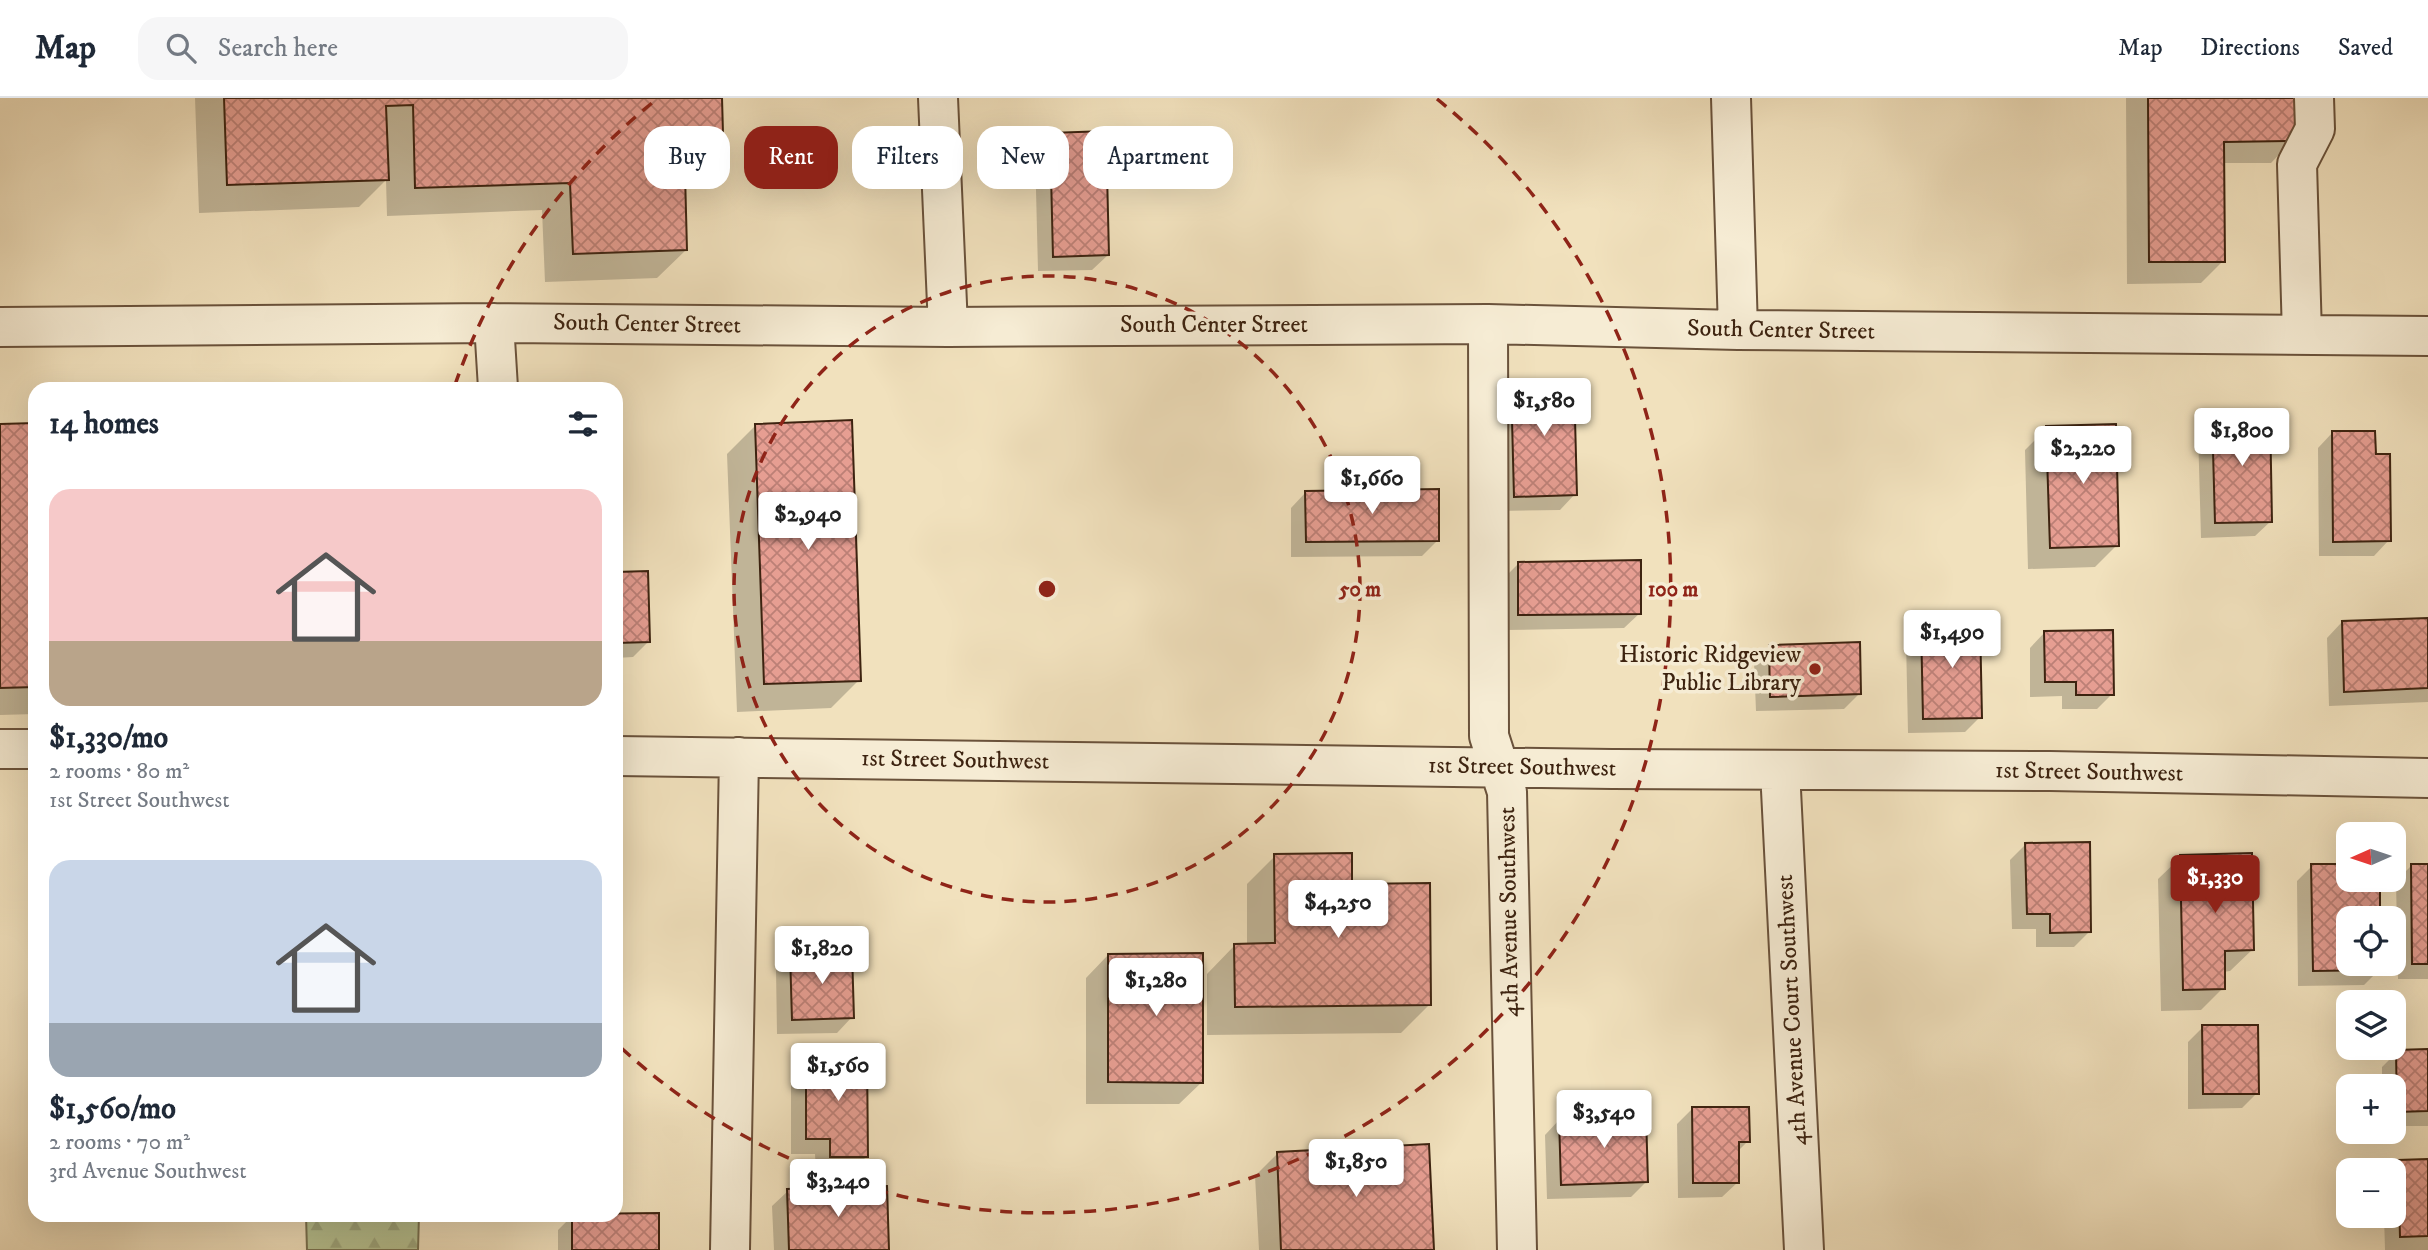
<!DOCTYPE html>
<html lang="en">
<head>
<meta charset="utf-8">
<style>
	:root { --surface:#fff; --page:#f6f6f7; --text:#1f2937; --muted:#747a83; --line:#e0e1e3; --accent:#8f2418 }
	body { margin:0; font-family:"IM FELL DW Pica",serif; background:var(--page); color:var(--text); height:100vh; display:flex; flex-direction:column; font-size:26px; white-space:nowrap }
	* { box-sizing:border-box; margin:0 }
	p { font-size:23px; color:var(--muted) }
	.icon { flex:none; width:38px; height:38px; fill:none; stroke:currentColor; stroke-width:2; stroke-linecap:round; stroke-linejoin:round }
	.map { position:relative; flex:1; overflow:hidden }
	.details { position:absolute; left:28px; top:284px; width:595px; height:840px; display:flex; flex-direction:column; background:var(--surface); border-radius:21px; box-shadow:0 7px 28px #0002 }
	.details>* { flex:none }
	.hud { position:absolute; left:644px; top:28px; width:665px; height:63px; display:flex; gap:14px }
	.needle { width:46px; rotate:267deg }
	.tools { position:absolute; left:2336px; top:724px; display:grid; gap:14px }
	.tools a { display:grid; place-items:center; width:70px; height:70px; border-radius:14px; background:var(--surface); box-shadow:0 7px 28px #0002; font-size:35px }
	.price { position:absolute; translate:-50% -60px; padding:0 16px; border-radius:7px; background:#fff; color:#222; font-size:23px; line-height:46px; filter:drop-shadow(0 2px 4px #0008) }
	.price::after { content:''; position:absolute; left:50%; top:42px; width:21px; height:16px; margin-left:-10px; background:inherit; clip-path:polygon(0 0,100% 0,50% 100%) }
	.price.active { background:var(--accent); color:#fff }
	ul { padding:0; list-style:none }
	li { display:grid; align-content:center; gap:14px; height:371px; padding:0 21px }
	li span { display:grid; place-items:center; height:217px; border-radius:21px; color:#555 }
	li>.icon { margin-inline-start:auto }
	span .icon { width:126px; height:126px; fill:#fffc; stroke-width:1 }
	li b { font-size:30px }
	h2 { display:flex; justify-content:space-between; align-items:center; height:84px; padding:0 21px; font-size:30px }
	.chip { padding:0 24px; border-radius:21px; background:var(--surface); box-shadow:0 7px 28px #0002; font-size:24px; line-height:63px }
	.chip.active { background:var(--accent); color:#fff }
	header { display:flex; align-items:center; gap:42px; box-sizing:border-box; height:98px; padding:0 35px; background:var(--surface); border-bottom:2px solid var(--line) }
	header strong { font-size:33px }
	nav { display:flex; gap:38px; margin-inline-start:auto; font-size:24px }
	.search { width:490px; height:63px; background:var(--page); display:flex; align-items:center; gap:18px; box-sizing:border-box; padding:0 24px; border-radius:21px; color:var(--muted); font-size:26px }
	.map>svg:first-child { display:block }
	.forest { fill:url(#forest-firs); stroke:#7a7352; stroke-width:2 }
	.shadow { fill:#0003 }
	.building { fill:url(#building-cross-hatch); stroke:#3d2310; stroke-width:2 }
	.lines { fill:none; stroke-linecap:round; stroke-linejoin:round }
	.minor-casing { stroke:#6a523b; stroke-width:42 }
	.minor { stroke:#f6ecd4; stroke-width:38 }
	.ring { fill:none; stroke:#8f2418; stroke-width:3.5; stroke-dasharray:12 9 }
	.poi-dot { fill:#8f2418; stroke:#f6ecd4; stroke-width:2.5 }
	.labels { text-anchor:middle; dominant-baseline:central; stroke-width:7; stroke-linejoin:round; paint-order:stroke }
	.street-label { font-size:24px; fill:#3d2310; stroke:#f6ecd4 }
	.poi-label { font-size:24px; fill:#3d2310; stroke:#f6ecd4; text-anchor:end }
	.centre { fill:#8f2418; stroke:#f6ecd4; stroke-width:3.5 }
	.ring-label { font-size:21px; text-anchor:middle; font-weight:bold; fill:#8f2418; stroke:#f6ecd4; stroke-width:7; stroke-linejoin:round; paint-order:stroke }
</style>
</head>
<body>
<header>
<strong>Map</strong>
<div class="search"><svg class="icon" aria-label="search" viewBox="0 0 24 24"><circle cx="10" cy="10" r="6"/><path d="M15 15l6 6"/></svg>Search here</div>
<nav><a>Map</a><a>Directions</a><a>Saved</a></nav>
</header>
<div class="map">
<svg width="2428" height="1152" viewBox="0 0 2428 1152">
	<defs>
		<pattern id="forest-firs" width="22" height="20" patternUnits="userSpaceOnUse" patternTransform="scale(1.75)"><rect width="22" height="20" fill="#b7c393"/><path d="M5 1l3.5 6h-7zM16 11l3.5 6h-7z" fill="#9ea77e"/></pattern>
		<pattern id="building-cross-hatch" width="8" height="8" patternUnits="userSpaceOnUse" patternTransform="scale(1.75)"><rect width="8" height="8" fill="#e69e92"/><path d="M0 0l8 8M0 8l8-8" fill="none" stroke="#bc8076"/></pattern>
	</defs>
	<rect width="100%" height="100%" fill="#f1e1bd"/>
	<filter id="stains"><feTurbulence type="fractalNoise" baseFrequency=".00286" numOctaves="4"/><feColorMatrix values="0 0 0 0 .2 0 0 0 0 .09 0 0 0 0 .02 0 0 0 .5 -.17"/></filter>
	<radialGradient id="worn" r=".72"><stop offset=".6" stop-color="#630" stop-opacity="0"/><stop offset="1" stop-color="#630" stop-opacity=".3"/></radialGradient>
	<path class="forest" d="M306 1117H419L418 1152H307Z"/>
	<path class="shadow" d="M195 0H720L721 35 693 63H683L686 152 657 180 545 184 542 112 387 118 386 82 359 109 199 115Z
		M2126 0H2293V42L2271 65H2222L2223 163 2201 185 2127 186Z
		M1051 36 1108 157 1092 172 1038 173 1035 52Z
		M1512 285 1575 396 1560 412 1499 413 1496 300Z
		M2213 317 2271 423 2255 438 2201 440 2198 333Z
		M0 327H35V616L0 617Z
		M756 327 859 582 831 610 737 614 727 356Z
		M2047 330 2117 447 2095 469 2028 471 2025 352Z
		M2333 334 2374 358 2389 442 2374 458H2319L2318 350Z
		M1306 394 1438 442 1422 458 1291 459V410Z
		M1518 466 1640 515 1624 530 1504 532 1503 481Z
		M616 476 648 544 633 559 616 560Z
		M2428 521V604L2329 608 2327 540 2342 524Z
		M1922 527 1980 619 1965 634 1908 635 1906 542Z
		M2045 534 2112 596 2097 611H2062V598L2030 599V550Z
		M1770 548 1860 595 1844 611 1756 613 1754 564Z
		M2026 746 2090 833 2074 849H2036V831H2012L2010 762Z
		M1275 758 1351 787 1429 907 1401 935 1207 937V876L1235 847H1247V786Z
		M2181 759 2253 851 2230 873 2223 874V890L2201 912 2161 913 2158 781Z
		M2348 767V866L2379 872 2364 887 2298 888 2297 783 2312 768Z
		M2411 768H2428V881H2398L2396 783Z
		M791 857 852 919 837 935 777 936 776 872Z
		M1108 857 1202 984 1179 1006H1086V880Z
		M2203 929 2257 995 2242 1010 2188 1011V944Z
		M2397 954H2428V1028H2394V989H2382V969Z
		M806 959 866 1059 851 1074H816L815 1056H791V975Z
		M1692 1011 1748 1043 1737 1054 1738 1084 1722 1099 1678 1100 1677 1026Z
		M1560 1021 1646 1084 1631 1099 1547 1101 1545 1037Z
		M1277 1056 1432 1152H1259L1255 1078Z
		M2428 1063V1152H2385L2384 1118H2394V1073H2389L2398 1064Z
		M788 1093 887 1152H774L772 1108Z
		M573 1117 658 1152H558V1132Z"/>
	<path class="building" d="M224 0H722L723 35 684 37 687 152 573 156 570 85 415 90 413 7 386 8 389 82 227 87Z
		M2148 0H2295V43L2224 44 2225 164H2149Z
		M1106 33 1109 157 1053 159 1050 35Z
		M1574 282 1577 397 1514 399 1511 283Z
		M616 314 619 429H616Z
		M2270 314 2272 424 2215 425 2212 316Z
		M852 322 861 583 764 586 755 326Z
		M35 325V589L0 590V326Z
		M2116 326 2119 448 2050 450 2046 328Z
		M2332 333H2375L2376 356H2390L2391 443 2333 444Z
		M1439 391V443L1306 444 1305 393Z
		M1641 462V516L1518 517V464Z
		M648 473 650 544 616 545V474Z
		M2428 520V590L2344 594 2342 523Z
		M1980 524 1982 620 1923 621 1921 525Z
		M2113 532 2114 597H2076V584H2045L2044 533Z
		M1860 544 1861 596 1770 599 1769 547Z
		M2090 744 2091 834 2050 835V816H2027L2025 745Z
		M1352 755V786L1430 785 1431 907 1235 909 1234 846 1275 845 1274 756Z
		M2252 755 2254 852 2225 853V891L2183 892 2180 757Z
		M2311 766H2348V782H2380V821H2348V866H2381V872L2313 873Z
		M2411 766H2428V866H2412Z
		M852 854 854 920 792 922 790 855Z
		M1203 855V985L1108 984V856Z
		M2202 927H2258L2259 996H2203Z
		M2428 951V1013L2397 1014 2396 952Z
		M867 957 868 1059H830V1041H806V958Z
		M1692 1009H1749L1750 1044H1739V1085H1693Z
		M1646 1017 1648 1084 1561 1087 1559 1020Z
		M1429 1046 1434 1152H1281L1277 1054Z
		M2428 1061V1138L2400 1139 2398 1062Z
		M887 1088 889 1152H789L787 1091Z
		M659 1115V1152H572V1116Z"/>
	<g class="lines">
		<g class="minor-casing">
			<path id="minor" d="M938 0 948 229
				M1731 0 1738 232
				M494 225 498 290
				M1488 226 1489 638 1507 694 1517 1152
				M0 229 494 225 948 229 1488 226 1738 232 2428 238
				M2302 237 2297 66 2315 31 2314 0
				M0 651H35
				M616 658 1612 671 2050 673 2428 680
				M1780 672 1804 1152
				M730 1152 739 659"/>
		</g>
		<use href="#minor" class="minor"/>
	</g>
	<g class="ring">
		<circle cx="1047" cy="491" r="313"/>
		<path d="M455 287A626 626 0 0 1 657 1M1437 1A626 626 0 1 1 616 945"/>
	</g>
	<circle class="poi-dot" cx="1815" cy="571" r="7"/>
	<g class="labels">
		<g class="street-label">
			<text transform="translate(647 226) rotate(1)">South Center Street</text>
			<text x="1214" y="227">South Center Street</text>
			<text transform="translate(1781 232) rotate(1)">South Center Street</text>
			<text transform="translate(955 662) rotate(1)">1st Street Southwest</text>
			<text transform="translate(1522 669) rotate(1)">1st Street Southwest</text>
			<text transform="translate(2089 674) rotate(1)">1st Street Southwest</text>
			<text transform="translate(1509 814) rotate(-91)">4th Avenue Southwest</text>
			<text transform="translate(1792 912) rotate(-93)">4th Avenue Court Southwest</text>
		</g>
		<g class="poi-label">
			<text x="1801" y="557">Historic Ridgeview<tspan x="1801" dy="28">Public Library</tspan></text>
		</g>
	</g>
	<circle cx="1047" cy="491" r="10" class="centre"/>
	<g class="ring-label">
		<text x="1360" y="498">50 m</text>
		<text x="1673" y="498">100 m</text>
	</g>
	<rect width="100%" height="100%" filter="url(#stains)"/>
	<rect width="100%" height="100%" fill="url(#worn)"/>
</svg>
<div class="tools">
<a><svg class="needle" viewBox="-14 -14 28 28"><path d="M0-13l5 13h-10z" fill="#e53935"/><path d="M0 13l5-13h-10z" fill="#747a83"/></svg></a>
<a><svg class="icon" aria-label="locate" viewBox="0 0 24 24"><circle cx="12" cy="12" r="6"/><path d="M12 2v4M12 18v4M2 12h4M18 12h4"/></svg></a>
<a><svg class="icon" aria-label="layers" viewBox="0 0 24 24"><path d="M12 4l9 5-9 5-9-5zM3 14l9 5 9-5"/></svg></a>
<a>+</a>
<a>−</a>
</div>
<b class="price" style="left:1544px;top:340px">$1,580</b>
<b class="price" style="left:2242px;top:370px">$1,800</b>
<b class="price" style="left:2083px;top:388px">$2,220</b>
<b class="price" style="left:1372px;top:418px">$1,660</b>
<b class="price" style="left:808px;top:454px">$2,940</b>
<b class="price" style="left:1952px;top:572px">$1,490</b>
<b class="price active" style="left:2215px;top:817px">$1,330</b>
<b class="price" style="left:1338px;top:842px">$4,250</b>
<b class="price" style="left:822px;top:888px">$1,820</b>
<b class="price" style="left:1156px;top:920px">$1,280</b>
<b class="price" style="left:838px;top:1005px">$1,560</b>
<b class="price" style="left:1604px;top:1052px">$3,540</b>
<b class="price" style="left:1356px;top:1101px">$1,850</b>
<b class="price" style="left:838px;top:1121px">$3,240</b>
<div class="hud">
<a class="chip">Buy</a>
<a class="chip active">Rent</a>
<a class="chip">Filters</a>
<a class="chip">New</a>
<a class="chip">Apartment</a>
</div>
<section class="details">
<h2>14 homes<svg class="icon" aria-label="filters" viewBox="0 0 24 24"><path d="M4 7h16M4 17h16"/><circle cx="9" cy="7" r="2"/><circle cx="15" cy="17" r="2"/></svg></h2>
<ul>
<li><span style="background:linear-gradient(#f6c9c9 70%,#b9a48a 0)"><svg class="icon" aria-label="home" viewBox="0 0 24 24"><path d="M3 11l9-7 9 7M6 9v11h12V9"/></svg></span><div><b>$1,330/mo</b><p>2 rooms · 80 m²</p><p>1st Street Southwest</p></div></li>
<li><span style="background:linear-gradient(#c9d6e8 75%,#9aa5b1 0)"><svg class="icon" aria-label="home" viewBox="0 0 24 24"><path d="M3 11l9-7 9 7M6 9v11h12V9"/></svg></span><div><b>$1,560/mo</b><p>2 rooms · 70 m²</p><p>3rd Avenue Southwest</p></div></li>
</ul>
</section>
</div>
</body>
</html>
